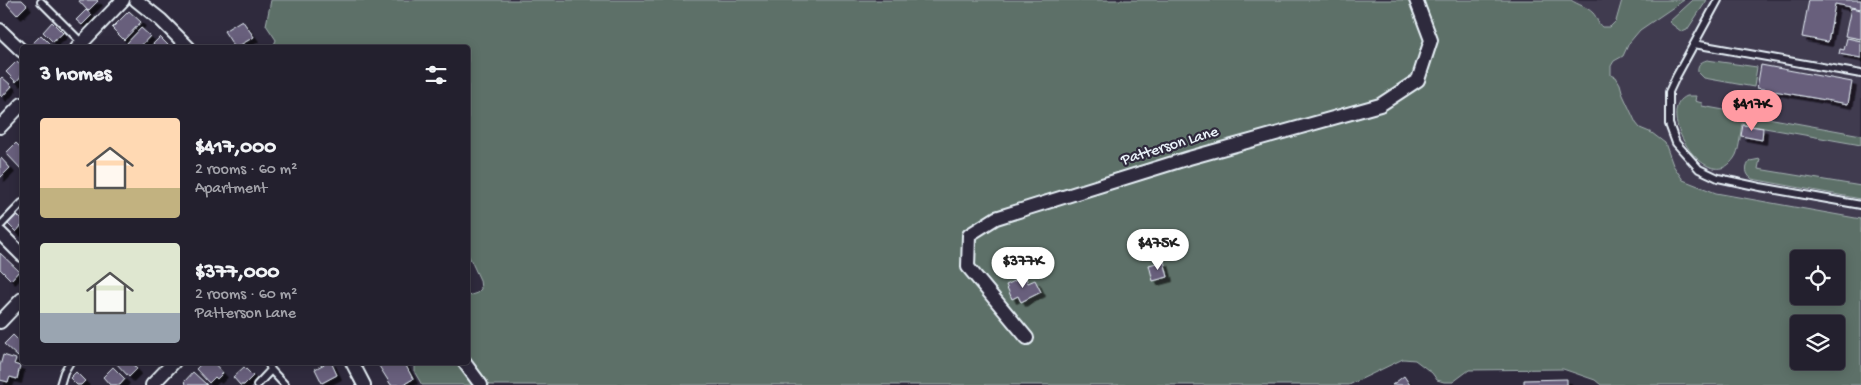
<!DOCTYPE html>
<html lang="en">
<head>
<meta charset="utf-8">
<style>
	:root { --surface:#23202e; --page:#2b2836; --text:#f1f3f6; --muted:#a3a3aa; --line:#403e4a; --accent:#ff9aa2 }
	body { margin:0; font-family:"Gochi Hand",sans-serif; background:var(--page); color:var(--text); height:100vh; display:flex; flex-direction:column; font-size:19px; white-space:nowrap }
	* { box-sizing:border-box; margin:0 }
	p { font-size:16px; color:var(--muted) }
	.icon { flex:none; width:28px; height:28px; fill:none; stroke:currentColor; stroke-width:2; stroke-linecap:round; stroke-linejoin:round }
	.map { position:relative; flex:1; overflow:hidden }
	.details { position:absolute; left:20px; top:45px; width:450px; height:320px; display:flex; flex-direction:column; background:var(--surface); border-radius:5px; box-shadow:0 2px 12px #0003,0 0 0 1px var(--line) }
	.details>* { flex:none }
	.buttons { position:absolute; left:1790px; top:250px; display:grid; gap:10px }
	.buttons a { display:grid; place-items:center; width:55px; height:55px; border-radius:5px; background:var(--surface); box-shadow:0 2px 12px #0003,0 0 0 1px var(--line); font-size:25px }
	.price { position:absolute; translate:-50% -42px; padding:0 11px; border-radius:18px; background:#fff; color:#222; font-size:16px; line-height:32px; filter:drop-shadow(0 1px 2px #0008) }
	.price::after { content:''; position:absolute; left:50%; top:30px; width:15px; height:11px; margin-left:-8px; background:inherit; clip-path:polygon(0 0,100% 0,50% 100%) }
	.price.selected { background:var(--accent); color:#111 }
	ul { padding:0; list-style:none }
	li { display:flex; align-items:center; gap:15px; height:125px; padding:0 20px }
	li span { display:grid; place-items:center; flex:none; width:140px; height:100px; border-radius:5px; color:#555 }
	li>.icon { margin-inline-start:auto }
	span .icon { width:60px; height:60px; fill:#fffc; stroke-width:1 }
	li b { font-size:21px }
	h2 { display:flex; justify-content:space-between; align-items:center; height:60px; padding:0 20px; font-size:21px }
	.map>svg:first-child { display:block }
	.built { fill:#403a50; fill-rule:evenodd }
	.green { fill:#5d6f67; stroke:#a2b0b0; fill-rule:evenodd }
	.building { fill:#675e7c; stroke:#e8f1f8; filter:url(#shadow) }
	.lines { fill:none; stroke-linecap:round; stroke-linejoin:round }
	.lane-casing { stroke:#e8f1f8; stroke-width:10 }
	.street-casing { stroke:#e8f1f8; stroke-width:16 }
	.lane { stroke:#2f2a3d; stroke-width:6 }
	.street { stroke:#2f2a3d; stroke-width:12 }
	.labels { text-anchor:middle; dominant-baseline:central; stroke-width:4.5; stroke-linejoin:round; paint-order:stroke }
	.street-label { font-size:16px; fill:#e8f1f8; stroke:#2f2a3d }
</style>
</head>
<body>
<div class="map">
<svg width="1861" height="385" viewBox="0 0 1861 385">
	<defs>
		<filter id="shadow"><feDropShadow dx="4.5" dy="4.5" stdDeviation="0" flood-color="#0009"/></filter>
	</defs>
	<rect width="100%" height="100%" fill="#2f2a3d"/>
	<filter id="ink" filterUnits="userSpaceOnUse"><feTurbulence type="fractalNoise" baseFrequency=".02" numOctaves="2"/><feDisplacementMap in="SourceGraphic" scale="10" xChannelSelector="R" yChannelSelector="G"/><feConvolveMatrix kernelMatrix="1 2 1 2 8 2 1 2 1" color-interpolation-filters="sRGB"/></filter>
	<g filter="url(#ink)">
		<path class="built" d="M1558 0H1861V342L1836 324H1799V361L1775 385ZM1799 259H1836V296H1799Z"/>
		<path class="green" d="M271 0H1571C1578 5 1586 6 1593 13 1597 17 1597 23 1602 27H1610L1616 21 1622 0H1684L1640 30 1629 43 1623 56 1614 61 1611 66V75L1616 77 1620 84 1623 95 1636 123 1640 128 1652 133 1665 143 1673 165 1683 180 1716 193 1861 219V385H1601L1595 380 1563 369 1469 370 1453 382H1444L1437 380 1432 373 1415 360 1403 359 1349 385H422L415 373V363L468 362V296L477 293 481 289 480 280 468 254V48L273 47 276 40 266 25ZM1799 259H1836V296H1799ZM1799 324H1836V361H1799Z
			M1693 0H1707L1687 30 1682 32 1669 22Z
			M1707 60 1757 67 1754 87 1704 78 1698 72C1697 65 1700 62 1707 60Z
			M1687 96H1696L1695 101 1702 103V106L1861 135V145L1742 124C1740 134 1740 146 1736 155 1711 202 1651 111 1687 96Z
			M1760 159 1758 169 1861 186V199L1752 179C1745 174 1745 167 1750 161Z"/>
		<path class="building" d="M10 0H22L27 5 17 15 7 4Z
			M78 0H97L98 1 88 11Z
			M1809 0H1861V9L1835 4 1828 42 1802 37Z
			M1851 8 1861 10V39L1845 36Z
			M86 10 92 15 82 25 76 20Z
			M129 11 141 22 124 40 112 28Z
			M242 20 254 37 235 48 224 31Z
			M52 22 63 33 53 42 43 32Z
			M141 28 150 36 139 48H132L127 43Z
			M41 35 51 45 49 48H33L31 45Z
			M160 37 171 48H149Z
			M1847 38 1861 41V58L1839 54 1840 49 1844 50Z
			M17 61 22 67V75L16 82 6 72Z
			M1761 65 1852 82 1848 104 1757 88Z
			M2 77 12 86 2 97 0 95V79Z
			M1743 125 1763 128 1762 140 1741 136Z
			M16 143 22 149V170L6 153Z
			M1 158 10 168 0 178V159Z
			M17 215 22 220V225L16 232 8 224Z
			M0 253 19 271 11 280 0 269Z
			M1164 261 1168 277 1153 281 1149 265Z
			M1025 276 1028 283 1035 280 1041 292 1021 302 1018 296 1012 299 1006 285Z
			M13 335 22 344V353L18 357 4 344Z
			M3 355 16 359 14 364 20 366 17 379 10 377 8 382 0 380V366Z
			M115 362H130L137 369 129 377Z
			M203 362H213L223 373 217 379 215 377 209 383 196 369Z
			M328 362H331L337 375 322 383 315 369Z
			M385 362H404L413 379 403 385H391L379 366Z
			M113 367 125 379 120 385H110L103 377Z
			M244 367 253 376 244 385H240L233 377Z
			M76 372 85 381 81 385H77L70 378Z
			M193 372 207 385H187L184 382Z
			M1404 376 1410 385H1392Z
			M1567 379V385H1524V380Z"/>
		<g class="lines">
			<g class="lane-casing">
				<path id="lane" d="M1718 0 1676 77 1669 92V124L1676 143 1699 169 1718 178 1760 187 1861 205
					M41 2 87 48
					M1694 44 1861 74
					M0 226 22 203
					M268 362 271 370 285 385
					M60 385 64 372 70 362
					M257 385 271 370"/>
			</g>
			<g class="street-casing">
				<path id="street" d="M136 0 161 20 189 48
					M0 30 22 51
					M77 48 123 0
					M0 127 22 104
					M0 233 22 255
					M0 322 22 299
					M1027 338 968 267 969 235 996 218 1189 158 1380 105 1418 80 1431 40 1416 0
					M352 362 364 385
					M464 362 481 385
					M152 385 174 362"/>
			</g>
			<use href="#lane" class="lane"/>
			<use href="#street" class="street"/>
		</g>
	</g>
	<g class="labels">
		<g class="street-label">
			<text transform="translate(1170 147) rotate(-17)">Patterson Lane</text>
		</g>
	</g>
</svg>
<div class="buttons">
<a><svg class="icon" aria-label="locate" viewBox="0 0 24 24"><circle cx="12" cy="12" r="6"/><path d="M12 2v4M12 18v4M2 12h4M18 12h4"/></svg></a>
<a><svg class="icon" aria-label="layers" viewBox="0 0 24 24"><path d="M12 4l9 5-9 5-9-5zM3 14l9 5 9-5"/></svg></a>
</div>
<b class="price selected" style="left:1752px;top:132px">$417K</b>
<b class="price" style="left:1158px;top:271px">$475K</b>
<b class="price" style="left:1023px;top:289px">$377K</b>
<section class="details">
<h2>3 homes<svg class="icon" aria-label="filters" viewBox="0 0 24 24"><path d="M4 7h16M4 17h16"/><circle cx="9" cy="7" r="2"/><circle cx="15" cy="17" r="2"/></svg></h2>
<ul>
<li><span style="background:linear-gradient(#ffd9b3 70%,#c2b280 0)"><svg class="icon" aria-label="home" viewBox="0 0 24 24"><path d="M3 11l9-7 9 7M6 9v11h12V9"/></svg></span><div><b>$417,000</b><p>2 rooms · 60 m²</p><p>Apartment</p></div></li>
<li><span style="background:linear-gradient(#dfe7d0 70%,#9aa5b1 0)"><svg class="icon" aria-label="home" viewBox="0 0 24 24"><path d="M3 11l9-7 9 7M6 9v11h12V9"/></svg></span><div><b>$377,000</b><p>2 rooms · 60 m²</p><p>Patterson Lane</p></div></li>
</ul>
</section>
</div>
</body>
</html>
